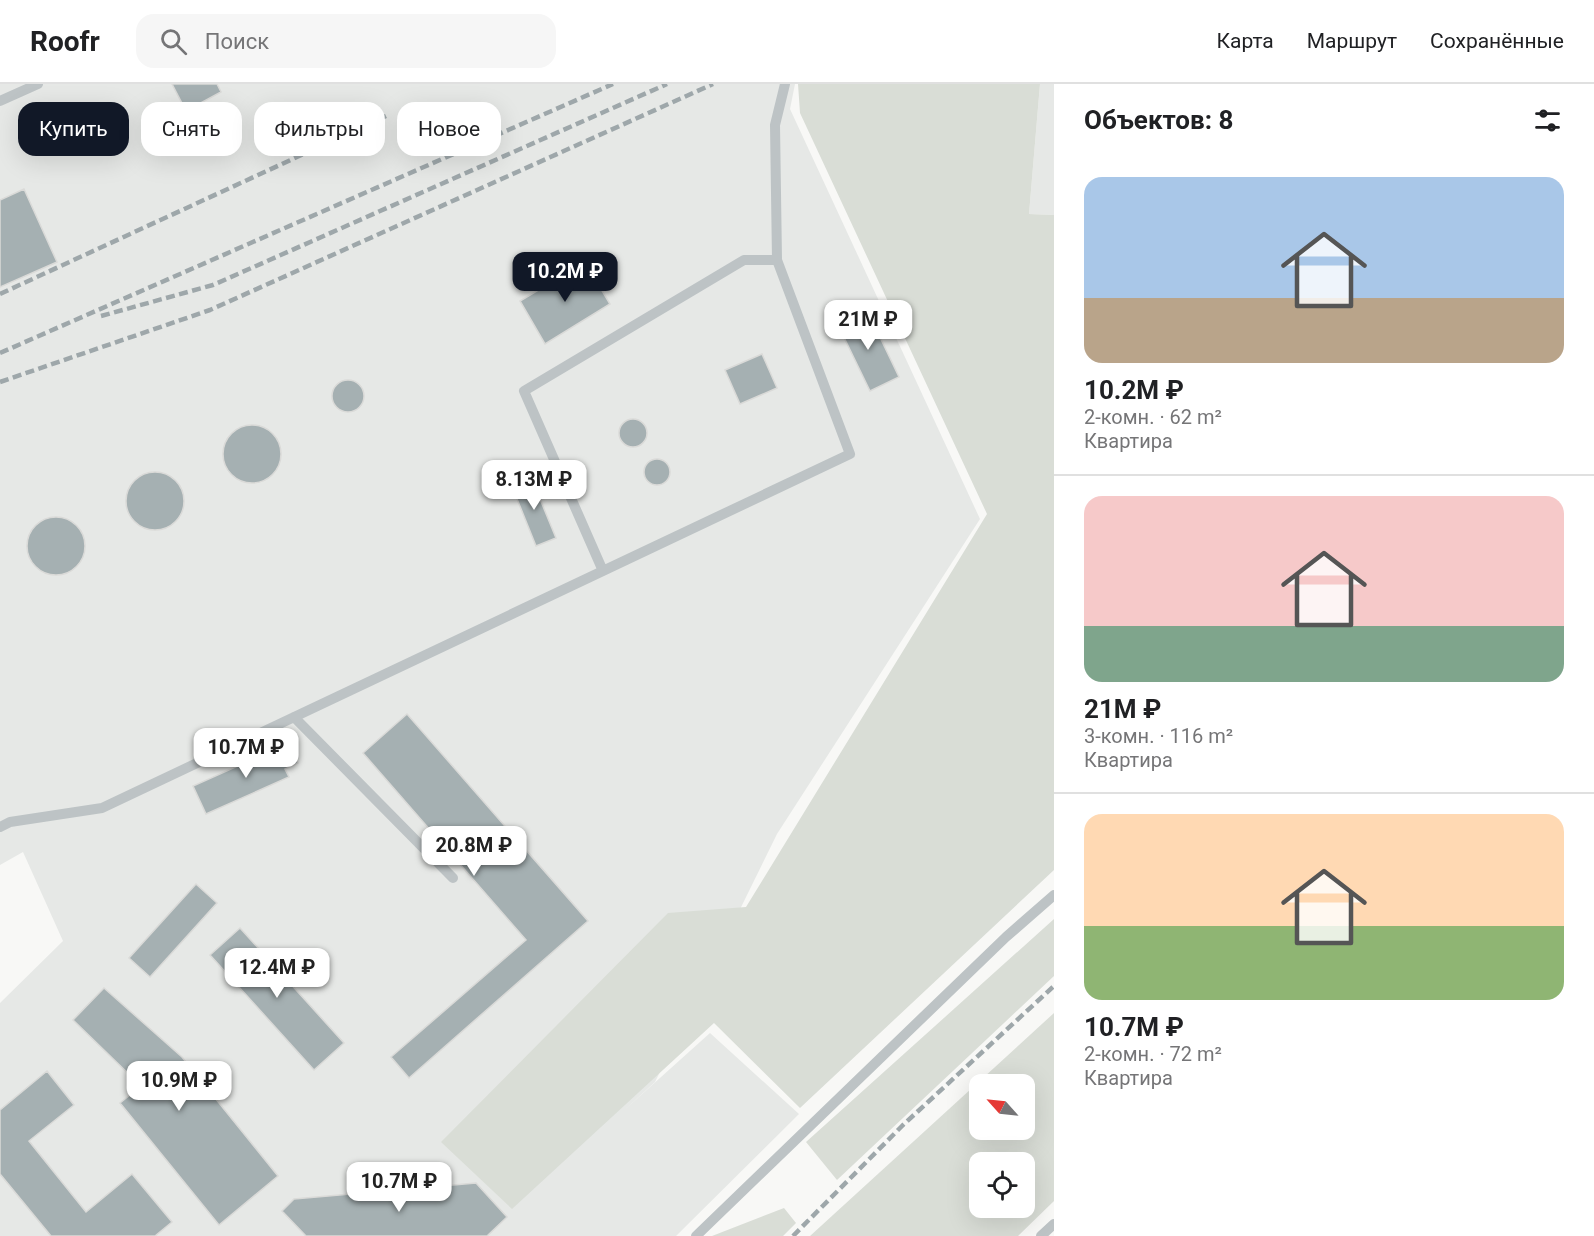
<!DOCTYPE html>
<html lang="ru">
<head>
<meta charset="utf-8">
<style>
	:root { --surface:#fff; --page:#f6f6f6; --text:#202124; --muted:#757577; --line:#e0e0e0; --accent:#111827 }
	body { margin:0; font-family:Roboto,sans-serif; background:var(--page); color:var(--text); height:100vh; display:flex; flex-direction:column; font-size:22px; white-space:nowrap }
	* { box-sizing:border-box; margin:0 }
	p { font-size:20px; color:var(--muted) }
	.icon { flex:none; width:33px; height:33px; fill:none; stroke:currentColor; stroke-width:2; stroke-linecap:round; stroke-linejoin:round }
	.map { position:relative; flex:1; overflow:hidden }
	.side { display:flex; flex-direction:column; background:var(--surface); width:540px }
	.side>* { flex:none }
	.banner { position:absolute; left:18px; top:18px; width:570px; height:54px; display:flex; gap:12px }
	.needle { width:39px; rotate:297deg }
	.controls { position:absolute; left:969px; top:990px; display:grid; gap:12px }
	.controls a { display:grid; place-items:center; width:66px; height:66px; border-radius:12px; background:var(--surface); box-shadow:0 6px 24px #0002; font-size:30px }
	.price { position:absolute; translate:-50% -51px; padding:0 14px; border-radius:12px; background:#fff; color:#222; font-size:20px; line-height:39px; filter:drop-shadow(0 2px 3px #0008) }
	.price::after { content:''; position:absolute; left:50%; top:36px; width:18px; height:14px; margin-left:-9px; background:inherit; clip-path:polygon(0 0,100% 0,50% 100%) }
	.price.on { background:var(--accent); color:#fff }
	ul { padding:0; list-style:none }
	li { display:grid; align-content:center; gap:12px; height:318px; padding:0 30px }
	li+li { border-top:2px solid var(--line) }
	li span { display:grid; place-items:center; height:186px; border-radius:18px; color:#555 }
	li>.icon { margin-inline-start:auto }
	span .icon { width:108px; height:108px; fill:#fffc; stroke-width:1 }
	li b { font-size:26px }
	h2 { display:flex; justify-content:space-between; align-items:center; height:72px; padding:0 30px; font-size:26px }
	.chip { padding:0 21px; border-radius:18px; background:var(--surface); box-shadow:0 6px 24px #0002; font-size:21px; line-height:54px }
	.chip.on { background:var(--accent); color:#fff }
	header { display:flex; align-items:center; gap:36px; box-sizing:border-box; height:84px; padding:0 30px; background:var(--surface); border-bottom:2px solid var(--line) }
	header strong { font-size:28px }
	nav { display:flex; gap:33px; margin-inline-start:auto; font-size:21px }
	.search { width:420px; height:54px; background:var(--page); display:flex; align-items:center; gap:15px; box-sizing:border-box; padding:0 21px; border-radius:18px; color:var(--muted); font-size:22px }
	main { display:flex; flex:1; min-height:0 }
	.map>svg:first-child { display:block }
	.built { fill:#e6e8e6 }
	.green { fill:#d9ddd6; fill-rule:evenodd }
	.building { fill:#a5b0b2; stroke:#dadad8; stroke-width:1.5 }
	.lines { fill:none; stroke-linecap:round; stroke-linejoin:round }
	.lane { stroke:#bdc3c5; stroke-width:10 }
	.rail { stroke:#9ea7aa; stroke-width:4.5; stroke-dasharray:9 4.5; stroke-linecap:butt }
</style>
</head>
<body>
<header>
<strong>Roofr</strong>
<div class="search"><svg class="icon" aria-label="search" viewBox="0 0 24 24"><circle cx="10" cy="10" r="6"/><path d="M15 15l6 6"/></svg>Поиск</div>
<nav><a>Карта</a><a>Маршрут</a><a>Сохранённые</a></nav>
</header>
<main>
<div class="map">
<svg width="1054" height="1152" viewBox="0 0 1054 1152">
	<rect width="100%" height="100%" fill="#f8f8f6"/>
	<path class="built" d="M0 0H795L790 25 980 435 777 750 655 998 621 1029 710 949 799 1030 676 1152H0V919L63 857 23 768 0 781Z
		M1040 0H1054V131L1029 130Z"/>
	<path class="green" d="M798 0H1040L1029 130 1054 131V786L800 1024 714 939 512 1125 441 1058 668 829 746 823 987 430 800 29Z
		M1054 835V892L837 1096 806 1058Z
		M1054 929V1117L1018 1152H810ZM1024 1000V1046H980V1000ZM1024 1078V1124H980V1078Z
		M784 1124 796 1139 783 1152H712Z"/>
	<path class="building" d="M172 0H217L221 8 186 27Z
		M24 105 57 178 0 203V116Z
		M585 178 610 220 545 260 520 217Z
		M867 226 899 293 870 307 838 241Z
		M762 270 777 304 740 320 725 286Z
		M332 312a16 16 0 1 1 32 0a16 16 0 1 1-32 0Z
		M619 349a14 14 0 1 1 28 0a14 14 0 1 1-28 0Z
		M223 370a29 29 0 1 1 58 0a29 29 0 1 1-58 0Z
		M644 388a13 13 0 1 1 26 0a13 13 0 1 1-26 0Z
		M126 417a29 29 0 1 1 58 0a29 29 0 1 1-58 0Z
		M531 393 556 454 536 462 511 400Z
		M27 462a29 29 0 1 1 58 0a29 29 0 1 1-58 0Z
		M407 630 588 837 409 994 391 973 526 856 363 669Z
		M289 659 298 679 285 685 289 693 206 730 193 702Z
		M196 800 217 819 150 893 129 874Z
		M240 844 344 959 314 986 210 871Z
		M104 904 182 973 278 1092 219 1141 120 1019 141 1002 73 936Z
		M47 987 74 1021 29 1057 86 1128 132 1090 172 1138 155 1152H51L0 1090V1026Z
		M476 1099 507 1133 487 1152H306L282 1127 294 1115Z"/>
	<g class="lines">
		<path class="lane" d="M0 17 38 0
			M777 176 775 41 785 0
			M294 633 453 794
			M0 743 10 738 102 724 850 370 777 176H744L524 307 603 487
			M696 1152 1006 853 1054 811
			M1041 1152 1054 1140"/>
		<path class="rail" d="M0 210 386 32
			M101 232 213 201 667 0
			M0 269 613 0
			M0 298 210 226 713 0
			M793 1152 903 1041 1054 902"/>
	</g>
</svg>
<div class="controls">
<a><svg class="needle" viewBox="-14 -14 28 28"><path d="M0-13l5 13h-10z" fill="#e53935"/><path d="M0 13l5-13h-10z" fill="#757577"/></svg></a>
<a><svg class="icon" aria-label="locate" viewBox="0 0 24 24"><circle cx="12" cy="12" r="6"/><path d="M12 2v4M12 18v4M2 12h4M18 12h4"/></svg></a>
</div>
<b class="price on" style="left:565px;top:219px">10.2M ₽</b>
<b class="price" style="left:868px;top:267px">21M ₽</b>
<b class="price" style="left:534px;top:427px">8.13M ₽</b>
<b class="price" style="left:246px;top:695px">10.7M ₽</b>
<b class="price" style="left:474px;top:793px">20.8M ₽</b>
<b class="price" style="left:277px;top:915px">12.4M ₽</b>
<b class="price" style="left:179px;top:1028px">10.9M ₽</b>
<b class="price" style="left:399px;top:1129px">10.7M ₽</b>
<div class="banner">
<a class="chip on">Купить</a>
<a class="chip">Снять</a>
<a class="chip">Фильтры</a>
<a class="chip">Новое</a>
</div>
</div>
<section class="side">
<h2>Объектов: 8<svg class="icon" aria-label="filters" viewBox="0 0 24 24"><path d="M4 7h16M4 17h16"/><circle cx="9" cy="7" r="2"/><circle cx="15" cy="17" r="2"/></svg></h2>
<ul>
<li><span style="background:linear-gradient(#a9c7e8 65%,#b9a48a 0)"><svg class="icon" aria-label="home" viewBox="0 0 24 24"><path d="M3 11l9-7 9 7M6 9v11h12V9"/></svg></span><div><b>10.2M ₽</b><p>2-комн. · 62 m²</p><p>Квартира</p></div></li>
<li><span style="background:linear-gradient(#f6c9c9 70%,#7fa58c 0)"><svg class="icon" aria-label="home" viewBox="0 0 24 24"><path d="M3 11l9-7 9 7M6 9v11h12V9"/></svg></span><div><b>21M ₽</b><p>3-комн. · 116 m²</p><p>Квартира</p></div></li>
<li><span style="background:linear-gradient(#ffd9b3 60%,#8fb573 0)"><svg class="icon" aria-label="home" viewBox="0 0 24 24"><path d="M3 11l9-7 9 7M6 9v11h12V9"/></svg></span><div><b>10.7M ₽</b><p>2-комн. · 72 m²</p><p>Квартира</p></div></li>
</ul>
</section>
</main>
</body>
</html>
